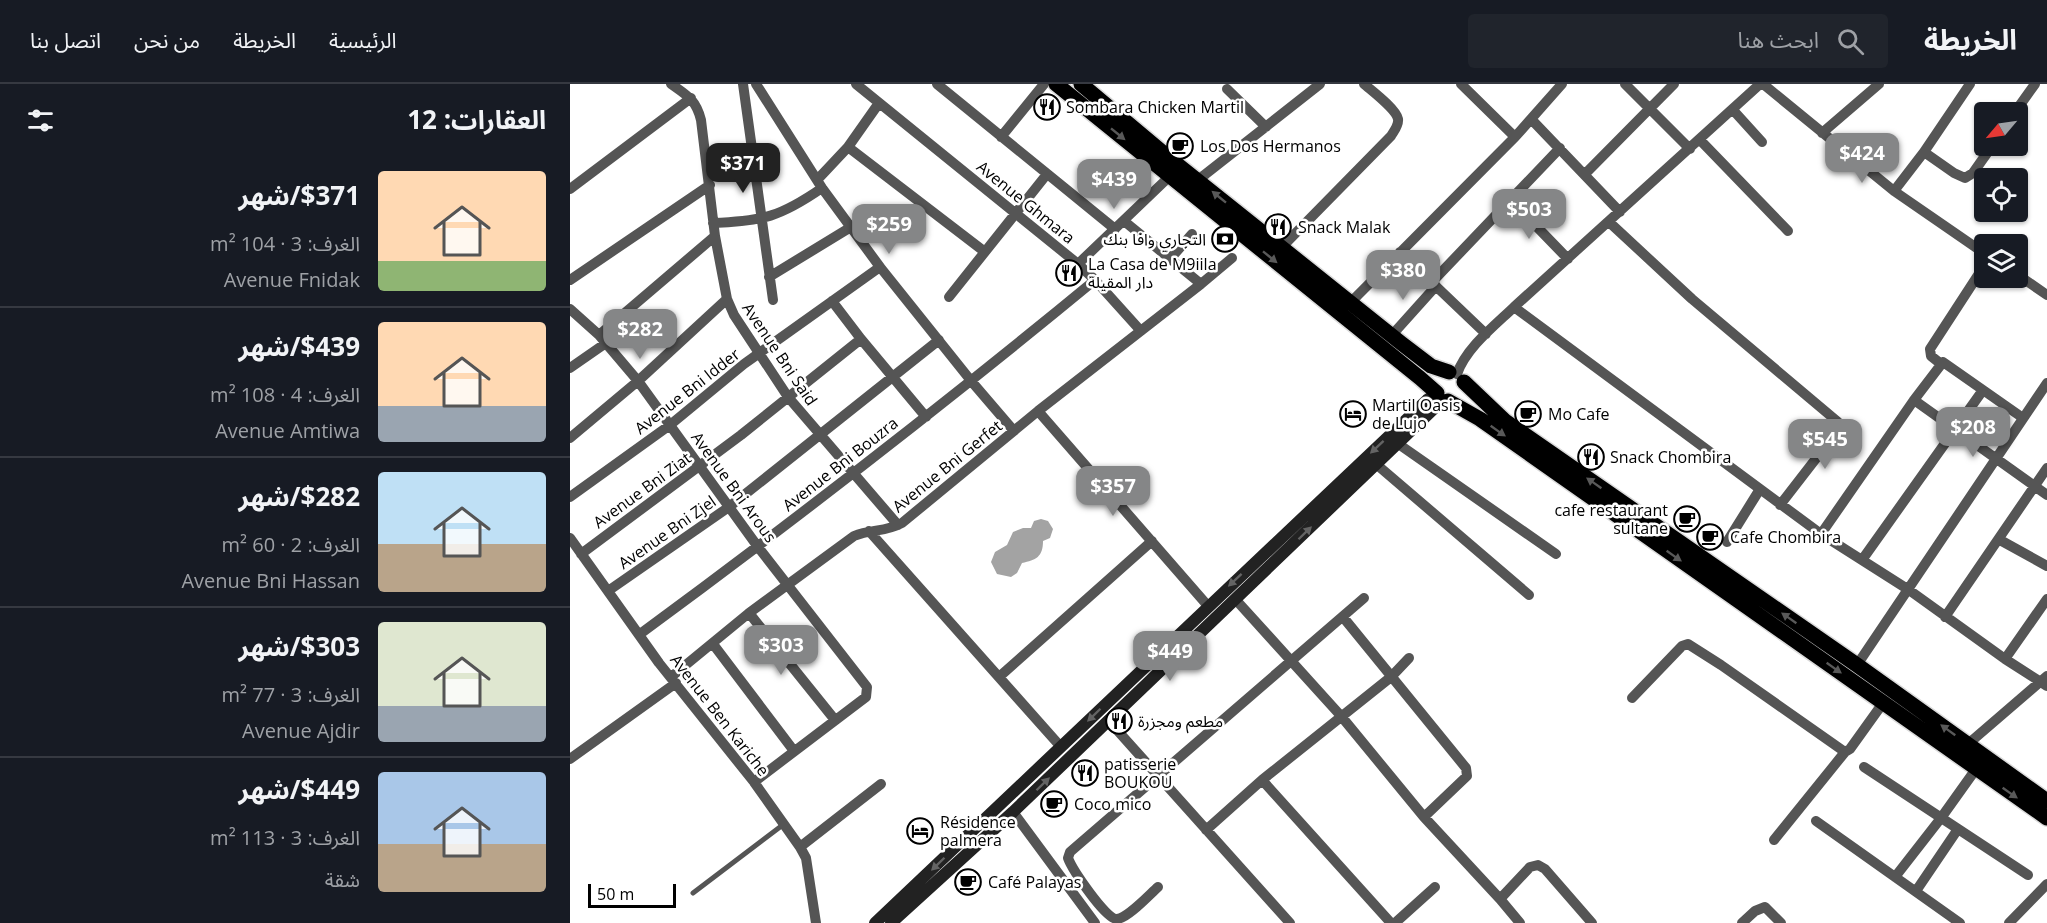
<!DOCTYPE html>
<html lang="ar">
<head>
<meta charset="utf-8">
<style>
	:root { --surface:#171b24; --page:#20242c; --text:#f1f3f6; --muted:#9ea1a6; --line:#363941; --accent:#858687 }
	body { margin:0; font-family:"Open Sans","Noto Sans Arabic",sans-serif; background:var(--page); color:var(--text); direction:rtl; height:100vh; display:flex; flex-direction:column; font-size:22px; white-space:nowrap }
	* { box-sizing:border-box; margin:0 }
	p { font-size:20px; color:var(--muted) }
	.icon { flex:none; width:33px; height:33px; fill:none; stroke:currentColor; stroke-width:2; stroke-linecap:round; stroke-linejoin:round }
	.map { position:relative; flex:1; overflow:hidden; direction:ltr }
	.panel { display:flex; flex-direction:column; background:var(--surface); width:570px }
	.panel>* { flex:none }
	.needle { width:39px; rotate:241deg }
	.fabs { position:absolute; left:1404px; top:18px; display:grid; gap:12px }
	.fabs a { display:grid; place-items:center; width:54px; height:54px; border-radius:6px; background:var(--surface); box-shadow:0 2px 4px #0004; font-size:30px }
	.scale { position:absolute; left:18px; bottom:15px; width:88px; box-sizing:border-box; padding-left:6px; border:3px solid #000; border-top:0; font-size:16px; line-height:21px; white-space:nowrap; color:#000; -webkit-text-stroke:4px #fff; paint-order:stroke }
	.price { position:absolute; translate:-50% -51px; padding:0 14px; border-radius:12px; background:var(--accent); color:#fff; font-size:20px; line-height:39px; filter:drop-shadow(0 2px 3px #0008) }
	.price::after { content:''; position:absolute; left:50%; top:36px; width:18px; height:14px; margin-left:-9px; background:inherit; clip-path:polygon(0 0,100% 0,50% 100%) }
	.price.selected { background:#222; color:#fff }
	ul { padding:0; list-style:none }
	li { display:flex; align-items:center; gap:18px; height:150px; padding:0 24px }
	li+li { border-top:2px solid var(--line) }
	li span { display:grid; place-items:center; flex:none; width:168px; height:120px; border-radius:6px; color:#555 }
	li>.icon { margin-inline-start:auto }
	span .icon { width:72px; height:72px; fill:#fffc; stroke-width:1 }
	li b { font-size:26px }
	h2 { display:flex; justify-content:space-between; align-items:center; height:72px; padding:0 24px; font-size:26px }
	header { display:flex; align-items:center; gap:36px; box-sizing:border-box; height:84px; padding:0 30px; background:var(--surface); border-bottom:2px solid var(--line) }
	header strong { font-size:28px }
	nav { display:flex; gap:33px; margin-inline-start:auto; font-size:21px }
	.search { width:420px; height:54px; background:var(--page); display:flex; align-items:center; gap:15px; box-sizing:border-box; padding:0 21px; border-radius:6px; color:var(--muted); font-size:22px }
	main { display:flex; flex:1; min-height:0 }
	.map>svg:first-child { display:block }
	.water { fill:#a3a3a3 }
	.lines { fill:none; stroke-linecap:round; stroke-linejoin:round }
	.primary-casing { stroke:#dbdbdb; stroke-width:18 }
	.lane { stroke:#555; stroke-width:5 }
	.street { stroke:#555; stroke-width:10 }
	.secondary { stroke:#222; stroke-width:12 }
	.primary { stroke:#000; stroke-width:15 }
	.oneway { fill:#595959 }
	.oneway2 { fill:#646464 }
	.labels { text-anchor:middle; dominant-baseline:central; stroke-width:5; stroke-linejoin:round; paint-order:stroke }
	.poi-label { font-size:16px; fill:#000; stroke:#fff; text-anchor:start }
	.street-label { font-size:16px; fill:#000; stroke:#fff }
</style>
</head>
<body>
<header>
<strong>الخريطة</strong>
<div class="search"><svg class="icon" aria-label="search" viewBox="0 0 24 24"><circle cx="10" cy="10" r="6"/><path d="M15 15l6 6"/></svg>ابحث هنا</div>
<nav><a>الرئيسية</a><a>الخريطة</a><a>من نحن</a><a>اتصل بنا</a></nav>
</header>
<main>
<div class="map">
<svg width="1477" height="839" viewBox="0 0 1477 839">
	<rect width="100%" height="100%" fill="#fff"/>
	<path class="water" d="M471 435 478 437 483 445 480 454 473 457C473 473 466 476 452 479L447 489 441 493 427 490 421 478 425 468 437 461 443 448 453 444H461L464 437Z"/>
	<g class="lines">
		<g class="primary-casing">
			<path id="primary" d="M486 0 850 294 867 309
				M511 0 598 73 831 259 861 282 879 288
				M894 298 935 337 1287 581 1477 717
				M878 317 910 335 1477 734"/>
		</g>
		<path class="lane" d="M123 809 214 740"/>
		<path class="street" d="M101 0C118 12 126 16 131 36L145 152 157 215 164 231 218 313 328 441
			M173 0 203 216
			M186 0 252 104 310 183 402 298 444 347
			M286 0 508 180 525 196 570 246
			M367 0 545 145
			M891 0 945 53
			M1055 0 1120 65
			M1193 0 1324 107 1414 169
			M657 5 696 43
			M1163 26 1192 58
			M1445 28 1465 0
			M961 35 1050 128
			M1252 49 1309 0
			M431 53 474 0
			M1130 56 1218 147
			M278 63 415 168
			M1354 68 1384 89 1395 94 1403 89 1422 62
			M1015 90 1104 0
			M247 96 278 63 309 19
			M628 96 750 0
			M0 105 121 14
			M1324 107 1354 68 1400 0
			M941 116 998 175
			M554 137 631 200
			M1039 138 1122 215 1268 338 1265 350 1210 421
			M143 139C193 137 210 133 252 104
			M712 163 821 52C824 47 829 41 828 35 826 25 802 7 794 0
			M830 168 916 250
			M600 175 622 150
			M508 180 600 92
			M1448 191 1477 211
			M199 193 281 143
			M0 196 140 101
			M862 198 990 64
			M379 213 477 90
			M262 217 291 255 356 333
			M781 218 945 53 992 0
			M944 223 1251 450 1339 506 1435 575 1477 602
			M0 225 29 251 68 297 188 463 297 603 296 613 184 698
			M29 251 145 152
			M822 251 866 202
			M1371 280 1361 272 1360 265 1414 182
			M0 284 36 259
			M887 290C896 264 924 242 944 223L1190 0
			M1344 316 1477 411
			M468 327 638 522
			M0 354 68 297 157 215
			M827 359 986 470
			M806 380 959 511
			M0 413 100 341 174 280 310 183
			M299 447 491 663
			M1251 450 1344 316 1373 278 1453 334
			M0 454 89 579 184 698 230 763 236 774 246 839
			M1430 456 1477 482
			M1157 458 1190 405
			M11 470 171 351 291 255
			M1292 476 1413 306
			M38 507 159 423 369 256
			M666 516 771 632 854 733 930 815 950 839
			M179 529 265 636
			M773 533 896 684 897 692 854 733
			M1375 533 1477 384
			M70 550C225 436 377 318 525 196
			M143 560 224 667
			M1435 575 1477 515
			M1287 581 1477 299
			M101 593 179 529 284 452C301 445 316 448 332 439L468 327 631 200 662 174
			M429 593 582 457
			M1062 614 1112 562 1118 560 1151 581 1275 668 1280 665 1313 619
			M538 636 720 839
			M1398 660 1477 592
			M0 675 106 599
			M1294 683 1458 791
			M692 696 821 839
			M443 728 525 839
			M1246 737 1390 839
			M636 746 692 696 821 593 839 574
			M1204 756 1275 668
			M230 763 311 700
			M1325 793 1371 734 1406 685
			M588 803C579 811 558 834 547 835 536 836 502 785 498 774L500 768 794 514
			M1346 807 1388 745
			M930 815 960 783 968 781 975 785 1022 839
			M825 839 865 803
			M1172 839 1185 827 1195 823 1211 839
			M1439 839 1477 800"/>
		<path class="secondary" d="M305 839 857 316 867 310
			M321 839 443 728 873 316"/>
		<use href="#primary" class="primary"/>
	</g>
	<defs><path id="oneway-solid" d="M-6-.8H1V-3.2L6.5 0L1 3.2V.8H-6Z" transform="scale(1.5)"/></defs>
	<g class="oneway">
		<use href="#oneway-solid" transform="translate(548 50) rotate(39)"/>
		<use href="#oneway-solid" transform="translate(649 113) rotate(-141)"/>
		<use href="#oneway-solid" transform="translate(700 173) rotate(39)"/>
		<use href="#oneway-solid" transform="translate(928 347) rotate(35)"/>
		<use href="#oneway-solid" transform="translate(1024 399) rotate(-145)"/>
		<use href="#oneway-solid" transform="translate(1104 472) rotate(35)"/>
		<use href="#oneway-solid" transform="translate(1219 534) rotate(-145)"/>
		<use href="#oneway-solid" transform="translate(1264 584) rotate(35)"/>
		<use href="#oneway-solid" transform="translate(1378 646) rotate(-144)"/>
		<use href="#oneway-solid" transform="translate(1440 709) rotate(35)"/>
	</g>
	<g class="oneway2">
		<use href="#oneway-solid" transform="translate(807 363) rotate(137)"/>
		<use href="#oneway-solid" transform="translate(735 449) rotate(-44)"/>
		<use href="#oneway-solid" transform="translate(665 496) rotate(137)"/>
		<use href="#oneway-solid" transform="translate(524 631) rotate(136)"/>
		<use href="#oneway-solid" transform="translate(473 700) rotate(-44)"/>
		<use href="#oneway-solid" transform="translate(368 780) rotate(136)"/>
	</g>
	<defs>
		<g id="restaurant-ring" transform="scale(1.35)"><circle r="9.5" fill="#fff" stroke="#000" stroke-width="1.5"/><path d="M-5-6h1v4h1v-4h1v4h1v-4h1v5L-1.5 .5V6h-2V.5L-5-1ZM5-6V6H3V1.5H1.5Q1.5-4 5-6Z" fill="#000"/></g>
		<g id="cafe-ring" transform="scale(1.35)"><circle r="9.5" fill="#fff" stroke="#000" stroke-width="1.5"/><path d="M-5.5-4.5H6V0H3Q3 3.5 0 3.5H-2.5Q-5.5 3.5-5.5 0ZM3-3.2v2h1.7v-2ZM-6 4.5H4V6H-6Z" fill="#000"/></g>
		<g id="bank-ring" transform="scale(1.35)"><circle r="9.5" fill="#fff" stroke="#000" stroke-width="1.5"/><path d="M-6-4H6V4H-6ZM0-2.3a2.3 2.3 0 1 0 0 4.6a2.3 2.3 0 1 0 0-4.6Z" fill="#000"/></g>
		<g id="hotel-ring" transform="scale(1.35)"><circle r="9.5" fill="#fff" stroke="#000" stroke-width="1.5"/><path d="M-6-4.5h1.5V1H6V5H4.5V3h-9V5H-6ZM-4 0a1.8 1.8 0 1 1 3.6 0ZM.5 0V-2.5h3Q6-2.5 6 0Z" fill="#000"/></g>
	</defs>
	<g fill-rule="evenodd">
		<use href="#restaurant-ring" x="477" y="23"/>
		<use href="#cafe-ring" x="610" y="62"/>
		<use href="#restaurant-ring" x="708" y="143"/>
		<use href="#bank-ring" x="655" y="155"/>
		<use href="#restaurant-ring" x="499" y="189"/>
		<use href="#hotel-ring" x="783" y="330"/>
		<use href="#cafe-ring" x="958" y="330"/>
		<use href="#restaurant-ring" x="1021" y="373"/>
		<use href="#cafe-ring" x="1117" y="435"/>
		<use href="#cafe-ring" x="1140" y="453"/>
		<use href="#restaurant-ring" x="549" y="637"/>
		<use href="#restaurant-ring" x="515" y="689"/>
		<use href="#cafe-ring" x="484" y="720"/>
		<use href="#hotel-ring" x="350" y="747"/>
		<use href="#cafe-ring" x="398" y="798"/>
	</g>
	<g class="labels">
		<g class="poi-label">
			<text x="496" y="23">Sombara Chicken Martil</text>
			<text x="630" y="62">Los Dos Hermanos</text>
			<text x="728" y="143">Snack Malak</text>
			<text x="636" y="155" text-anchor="end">التجاري وافا بنك</text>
			<text x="518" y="180">La Casa de M9iila<tspan x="518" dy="18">دار المقيلة</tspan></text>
			<text x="802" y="321">Martil Oasis<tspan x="802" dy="18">de Lujo</tspan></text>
			<text x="978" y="330">Mo Cafe</text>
			<text x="1040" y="373">Snack Chombira</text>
			<text x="1098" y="426" text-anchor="end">cafe restaurant<tspan x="1098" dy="18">sultane</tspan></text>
			<text x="1160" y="453">Cafe Chombira</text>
			<text x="568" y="637">مطعم ومجزرة</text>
			<text x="534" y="680">patisserie<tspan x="534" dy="18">BOUKOU</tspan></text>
			<text x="504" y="720">Coco mico</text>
			<text x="370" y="738">Résidence<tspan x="370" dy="18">palmera</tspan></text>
			<text x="418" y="798">Café Palayas</text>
		</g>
		<g class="street-label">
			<text transform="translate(456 118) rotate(39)">Avenue Ghmara</text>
			<text transform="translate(210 270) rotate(56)">Avenue Bni Said</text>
			<text transform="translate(117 307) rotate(-38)">Avenue Bni Idder</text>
			<text transform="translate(270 380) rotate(-38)">Avenue Bni Bouzra</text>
			<text transform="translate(377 382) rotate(-39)">Avenue Bni Gerfet</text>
			<text transform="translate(164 403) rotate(54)">Avenue Bni Arous</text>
			<text transform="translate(72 406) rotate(-36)">Avenue Bni Ziat</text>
			<text transform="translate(97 448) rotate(-35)">Avenue Bni Zjel</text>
			<text transform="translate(150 631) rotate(52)">Avenue Ben Kariche</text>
		</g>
	</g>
</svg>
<div class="fabs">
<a><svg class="needle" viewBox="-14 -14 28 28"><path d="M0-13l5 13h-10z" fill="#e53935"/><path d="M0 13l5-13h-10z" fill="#9ea1a6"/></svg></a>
<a><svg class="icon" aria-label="locate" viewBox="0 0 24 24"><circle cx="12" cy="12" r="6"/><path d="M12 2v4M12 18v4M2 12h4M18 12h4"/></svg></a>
<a><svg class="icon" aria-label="layers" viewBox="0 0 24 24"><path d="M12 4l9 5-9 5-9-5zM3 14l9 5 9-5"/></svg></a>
</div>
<div class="scale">50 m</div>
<b class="price" style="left:1292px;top:100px">$424</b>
<b class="price selected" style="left:173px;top:110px">$371</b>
<b class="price" style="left:544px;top:126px">$439</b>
<b class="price" style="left:959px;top:156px">$503</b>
<b class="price" style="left:319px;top:171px">$259</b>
<b class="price" style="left:833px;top:217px">$380</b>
<b class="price" style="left:70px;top:276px">$282</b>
<b class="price" style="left:1403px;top:374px">$208</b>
<b class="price" style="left:1255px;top:386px">$545</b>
<b class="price" style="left:543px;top:433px">$357</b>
<b class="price" style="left:211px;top:592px">$303</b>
<b class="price" style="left:600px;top:598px">$449</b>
</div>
<section class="panel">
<h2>العقارات: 12<svg class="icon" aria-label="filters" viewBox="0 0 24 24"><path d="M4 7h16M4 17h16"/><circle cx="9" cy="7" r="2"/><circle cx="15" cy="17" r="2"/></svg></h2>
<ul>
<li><span style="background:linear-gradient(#ffd9b3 75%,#8fb573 0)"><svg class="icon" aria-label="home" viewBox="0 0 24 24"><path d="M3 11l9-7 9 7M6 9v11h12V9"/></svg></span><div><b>$371/شهر</b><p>الغرف: 3 · 104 m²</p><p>Avenue Fnidak</p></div></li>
<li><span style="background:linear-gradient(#ffd9b3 70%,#9aa5b1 0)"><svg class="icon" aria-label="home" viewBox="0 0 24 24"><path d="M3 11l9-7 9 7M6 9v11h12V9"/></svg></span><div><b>$439/شهر</b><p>الغرف: 4 · 108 m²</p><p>Avenue Amtiwa</p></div></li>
<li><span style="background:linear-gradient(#bfe0f5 60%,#b9a48a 0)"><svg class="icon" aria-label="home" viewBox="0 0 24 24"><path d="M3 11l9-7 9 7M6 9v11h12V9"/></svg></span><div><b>$282/شهر</b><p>الغرف: 2 · 60 m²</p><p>Avenue Bni Hassan</p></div></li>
<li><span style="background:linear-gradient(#dfe7d0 70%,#9aa5b1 0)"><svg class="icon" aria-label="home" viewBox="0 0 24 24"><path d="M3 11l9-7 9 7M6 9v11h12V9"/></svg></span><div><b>$303/شهر</b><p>الغرف: 3 · 77 m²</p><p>Avenue Ajdir</p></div></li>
<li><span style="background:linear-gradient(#a9c7e8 60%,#b9a48a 0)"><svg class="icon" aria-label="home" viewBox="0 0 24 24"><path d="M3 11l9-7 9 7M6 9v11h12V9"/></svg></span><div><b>$449/شهر</b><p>الغرف: 3 · 113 m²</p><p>شقة</p></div></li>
</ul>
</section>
</main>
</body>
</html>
